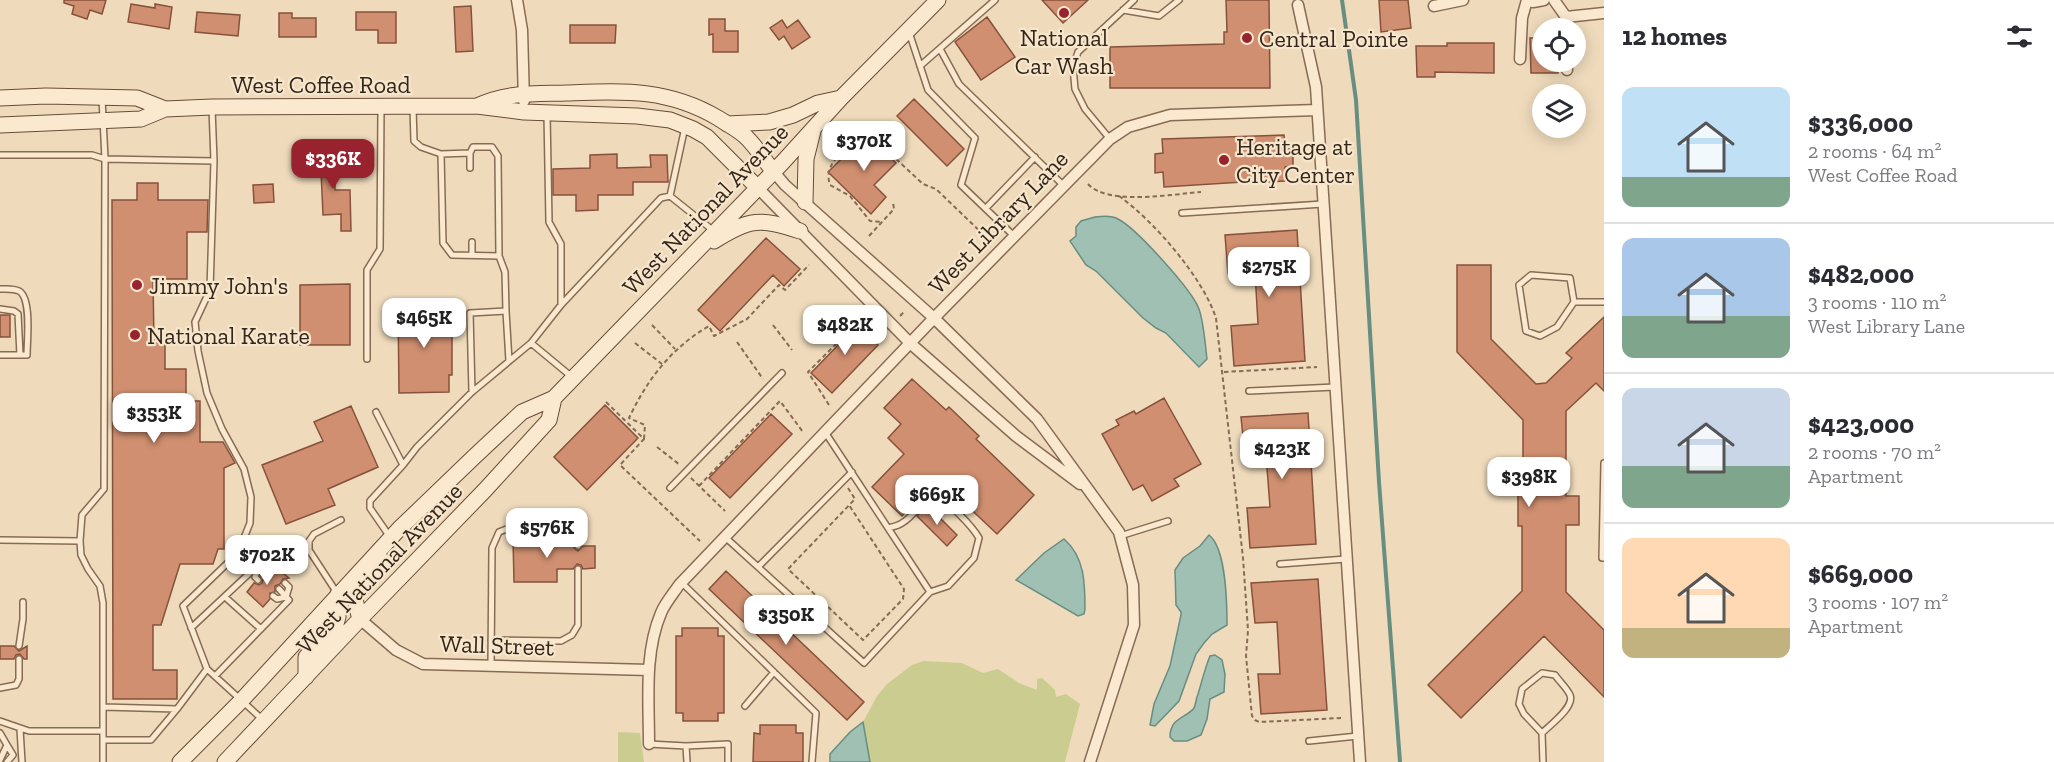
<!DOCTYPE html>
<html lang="en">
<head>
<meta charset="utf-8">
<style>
	:root { --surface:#fff; --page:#f7f7f7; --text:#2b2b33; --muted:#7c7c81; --line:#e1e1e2; --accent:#98232e }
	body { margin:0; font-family:"Zilla Slab",serif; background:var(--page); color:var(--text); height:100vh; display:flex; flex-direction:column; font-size:22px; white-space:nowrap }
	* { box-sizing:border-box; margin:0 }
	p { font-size:20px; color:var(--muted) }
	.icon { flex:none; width:33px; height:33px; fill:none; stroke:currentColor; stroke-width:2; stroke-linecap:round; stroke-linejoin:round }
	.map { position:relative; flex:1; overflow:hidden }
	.panel { display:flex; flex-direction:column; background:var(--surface); width:450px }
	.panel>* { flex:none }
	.controls { position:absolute; left:1532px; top:18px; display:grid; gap:12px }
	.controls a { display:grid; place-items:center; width:54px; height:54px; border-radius:50%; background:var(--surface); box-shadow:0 3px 15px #0003; font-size:30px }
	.price { position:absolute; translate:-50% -51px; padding:0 14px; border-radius:12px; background:#fff; color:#222; font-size:20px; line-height:39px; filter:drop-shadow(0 2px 3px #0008) }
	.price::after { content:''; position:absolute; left:50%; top:36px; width:18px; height:14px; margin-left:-9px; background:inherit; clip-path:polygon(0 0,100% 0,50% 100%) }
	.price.active { background:var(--accent); color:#fff }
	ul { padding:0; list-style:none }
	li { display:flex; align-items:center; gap:18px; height:150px; padding:0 18px }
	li+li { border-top:2px solid var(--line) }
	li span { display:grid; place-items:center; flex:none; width:168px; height:120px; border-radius:12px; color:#555 }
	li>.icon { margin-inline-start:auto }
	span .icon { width:72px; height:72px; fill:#fffc; stroke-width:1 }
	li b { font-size:26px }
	h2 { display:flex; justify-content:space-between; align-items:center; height:72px; padding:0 18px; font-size:26px }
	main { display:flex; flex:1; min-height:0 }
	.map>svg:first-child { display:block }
	.green { fill:#cbcd90 }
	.water { fill:#a0c0b4; stroke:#688d81; stroke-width:1.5 }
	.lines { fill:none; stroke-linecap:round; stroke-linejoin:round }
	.stream { stroke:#688d81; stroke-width:4 }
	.building { fill:#cf8f70; stroke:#87523a; stroke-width:1.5 }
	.lane-casing { stroke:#876b55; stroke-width:8 }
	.street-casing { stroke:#876b55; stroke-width:13 }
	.secondary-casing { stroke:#684c39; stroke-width:17 }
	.path { stroke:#876b55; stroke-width:2; stroke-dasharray:4.5 3; stroke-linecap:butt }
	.lane { stroke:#fae9cf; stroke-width:5 }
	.street { stroke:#fae9cf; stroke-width:10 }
	.secondary { stroke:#fae9cf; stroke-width:15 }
	.poi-dot { fill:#98232e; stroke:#f6e6cc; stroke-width:2 }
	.labels { text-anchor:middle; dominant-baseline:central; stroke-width:4.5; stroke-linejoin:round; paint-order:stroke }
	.poi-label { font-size:24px; fill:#35251b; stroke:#f6e6cc; text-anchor:start }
	.street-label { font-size:24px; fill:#35251b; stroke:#f6e6cc }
</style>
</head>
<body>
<main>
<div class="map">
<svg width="1604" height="762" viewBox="0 0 1604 762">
	<rect width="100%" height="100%" fill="#efdbbc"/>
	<path class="green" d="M923 661 962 663 983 673 998 669 1019 683 1037 690V679L1042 678 1055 690 1056 697 1066 694 1080 704 1065 762H870L863 722 877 696 887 684 912 665Z
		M618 732 640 733 644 762H618Z"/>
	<path class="water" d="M1095 217C1102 216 1111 215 1118 219 1136 228 1192 290 1199 309 1204 324 1205 343 1207 359L1199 367 1166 333 1156 328 1143 318 1096 271 1086 265 1070 241 1076 236V227L1081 221Z
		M1209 535C1226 548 1227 605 1227 625L1212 634 1204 643 1196 654 1179 701 1155 726 1150 725 1154 704 1170 666 1181 615V612L1176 605 1175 570 1183 558 1200 546Z
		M1064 539C1085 557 1085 584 1085 609L1084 614 1078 616 1016 580 1044 553Z
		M1215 655 1222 660 1225 674 1224 692 1210 699 1207 719 1201 735 1187 741H1174L1170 737C1170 717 1187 718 1194 708 1196 704 1196 698 1198 694 1202 681 1205 668 1210 656Z
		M863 722 870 762H830V754L850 732Z"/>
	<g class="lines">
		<path class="stream" d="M1342 0 1356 100 1379 482 1400 762"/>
	</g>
	<path class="building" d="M64 0H106L102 14 90 10 87 19 72 14 74 6 64 3Z
		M1042 0H1088L1063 23Z
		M1226 0H1269L1270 88H1110V47L1224 44V32H1227Z
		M1379 0H1408L1411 28 1381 32Z
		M131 4 155 8V4L172 7 169 29 128 22Z
		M471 6 473 51 456 52 454 7Z
		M197 12 240 15 238 36 195 32Z
		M356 12H396V43H378V30H356Z
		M279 13H292V18H316V37H279Z
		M987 17 1015 57 981 80 955 42Z
		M709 19H725V31H738V52H713V34L709 35Z
		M782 20 787 28 798 20 810 37 792 49 784 36 779 40 770 28Z
		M570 25H616L615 43H570Z
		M1530 38H1542V62H1557L1558 73H1531Z
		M1447 43H1494V73L1435 72V77H1417L1416 46H1447Z
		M914 99 964 149 947 166 897 116Z
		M867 134 896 163 874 185 886 197 871 214 828 172Z
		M1284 135 1285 149H1293V166L1285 167 1286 181 1243 183V182L1164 187 1163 172 1155 173V154L1163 153 1162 139Z
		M312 153H324V157L338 156V169H335V190H350L351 231H341V214L323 215 321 171H313Z
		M617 154V168L651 167 650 155H667L668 182H633V195H598V210L576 211V195H553V169L590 168V155Z
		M137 183H158V200H208L207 232H187V279H153L154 343H165V369H186V401H200V442H223L235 463 224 468V549H218L213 564H180L161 625H153V670H177V699H113L112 200H137Z
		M273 184 274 202 254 203 253 185Z
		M1297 230 1305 361 1234 366 1231 326 1258 324 1255 272 1228 274 1225 235Z
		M766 238 800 269 784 286 773 275 720 331 698 310Z
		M1457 265H1491V339L1536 384 1546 383 1572 358 1566 353 1604 317V391L1596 383 1566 411V496H1579V525H1566V592L1604 630V697L1544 636 1461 718 1428 685 1522 591V526H1518V495H1523V420L1457 352Z
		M350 284V345H300V285Z
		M398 305H445V322H452V375H449V392L399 393Z
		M0 315H10V337H0Z
		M849 317 878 345 832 393 811 373 843 340 834 332Z
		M912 379 946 410 949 407 979 436 976 439 1034 495 997 534 938 478 902 516 872 487 904 454 888 438 901 424 884 408Z
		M1164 398 1201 464 1174 479 1179 486 1152 501 1143 485 1133 490 1102 434 1119 425 1116 420 1134 411 1136 414Z
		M605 405 638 438 587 490 554 457Z
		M351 406 378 467 328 489 335 505 286 524 262 465 323 441 314 422Z
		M1308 413 1316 544 1250 548 1247 508 1270 507 1266 455 1245 457 1241 417Z
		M771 414 792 434 730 498 709 478Z
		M927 505 957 535 947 546 917 516Z
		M513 539H557V546H573L575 549 578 551 583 546H595V568L583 569 581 565 577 564 573 569H557V582H514Z
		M272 564 289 578 283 579 280 584 275 586V592L270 593V599L263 607 247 592 254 583 259 585 262 583 263 579 267 576 268 573 273 570Z
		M726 571 864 702 847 720 709 589Z
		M1318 579 1327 710 1261 714 1258 674H1280L1277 622 1255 623 1251 583Z
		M682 628H718V636H724V713H718V721H683V713H676V636H682Z
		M0 646H14L19 651 27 646V659H24L20 654 16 655 14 659H0Z
		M760 725H796V733H803V762H753L754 733 760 734Z"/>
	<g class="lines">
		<g class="lane-casing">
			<path id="lane" d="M1123 10 1159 16 1179 0
				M909 32 928 90 975 138 961 185 1014 236
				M940 49 959 84 1063 185
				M920 66 995 0
				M212 108 214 161 210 290 195 322 198 351 207 393 222 429 244 469 251 497 250 523 238 553 183 606 207 669 263 720
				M413 108 414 141 421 147 441 154 443 243 452 255 499 256 498 156 492 147H473L470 153V168
				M547 114 549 222 561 244V305
				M1110 139 1085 109 1075 89 1073 67 1078 52 1134 0
				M441 154 470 153
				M0 155H92L105 159 214 161
				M670 196 685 127
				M986 208 1035 157
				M1182 213 1323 204
				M472 242V255
				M499 256 505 272 506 311
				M1531 275 1570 278 1574 302 1557 327 1540 336 1526 331 1519 285Z
				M0 289C6 289 13 288 19 291 32 298 27 342 27 355H0
				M1574 302H1604
				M0 309 14 311 18 314 20 355
				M367 359V270L380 249 381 108
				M572 377 531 343 561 305 661 198 670 196 715 232
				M1249 391 1335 387
				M472 392 470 313 506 311 509 361
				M376 412 403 465
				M1604 463 1602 558H1604
				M670 488 782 373
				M888 528C892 527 898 526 902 523 925 510 923 478 954 509 963 518 973 527 979 538L974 558 948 586 930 592
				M1120 536 1168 521
				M390 537 370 508V501L403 465 417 447 472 392 531 343
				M725 537 864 663 930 592 825 432
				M0 540 80 541 81 555 88 569 100 586 103 603V762
				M80 541 82 515 104 489 105 159 102 98
				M1280 564 1346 559
				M758 567 852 472
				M258 580 255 577 258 569 267 566 269 568
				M681 582 816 713 812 762
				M337 593 309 550V541L314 534 341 520
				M273 596 277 599 286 597 289 587 285 583
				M225 597 261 629
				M191 628 256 567 263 574
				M491 640 561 641 572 635 578 625V569
				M19 646 23 619V602
				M491 665 492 548 499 532C518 524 552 517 571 529 577 532 577 540 578 546
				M215 676 289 600 279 589
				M0 688 16 685 19 679V659
				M745 706 774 672
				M103 707 177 709 207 669
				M0 721 29 731H103
				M20 729 22 762
				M0 733 7 745 0 760
				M1542 733C1550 725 1575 707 1570 695 1567 688 1559 681 1555 675L1542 673 1522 689 1519 704 1524 714 1542 733 1543 762
				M103 740H151L177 709
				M1309 741 1358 736
				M649 744 686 746 728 744V762
				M686 746 687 762
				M7 762 13 755 7 745"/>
		</g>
		<g class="street-casing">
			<path id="street" d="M517 0 522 30 524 101
				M1528 0 1533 2 1544 0
				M1554 0 1566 17 1604 13
				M1298 5 1316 87 1360 762
				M1434 6 1463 0
				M1520 59 1522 18 1527 0
				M1567 62V70
				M774 172 785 185 934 318 1037 419 1119 532 1133 585 1134 625 1090 762
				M757 187 910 343 1016 436 1080 484
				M360 619 396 650 423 664 649 670
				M649 744C649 701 644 653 661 613 665 603 673 594 679 585L934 318 1110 139 1128 127 1170 115 1317 110"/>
		</g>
		<g class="secondary-casing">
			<path id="secondary" d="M0 98 46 96 137 98 165 109
				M477 106C507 92 534 94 567 93 623 91 667 88 718 118 727 124 737 129 745 136 756 146 764 160 774 172
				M727 124 769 122 793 115 818 103 841 98
				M0 125 141 119 165 109 212 107 477 106 524 112 637 116 670 120 693 129 707 137 757 187
				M805 202 806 159 813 131
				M714 241C750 218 760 218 800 231
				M360 619 355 600 356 592 383 561
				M306 677V657L336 624 338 617V594
				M180 762 241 701 399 529 475 456 522 412 554 398 782 163 841 98 938 0
				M225 762 360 619 485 490 549 420 554 398"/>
		</g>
		<path class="path" d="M844 127 857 138C843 152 823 164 830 185L850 196 870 221 882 222
			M857 138 866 131 923 184 936 189 988 239
			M1088 184C1108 206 1173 194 1201 192
			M1119 196C1154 221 1203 278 1216 318L1243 558 1248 630 1246 656 1252 716 1255 720 1259 722 1341 718
			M869 236 894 209 893 202
			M900 316 905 311
			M652 325 675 349
			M773 325 792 350
			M737 342 763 379
			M635 343 662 364
			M1224 372 1317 367
			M606 402 644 439 620 465 700 541
			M829 405 808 372 839 341 831 333 855 308
			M644 439 645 425 629 418C647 380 671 348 709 326L714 336 747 319 779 285 785 290 809 265
			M657 447 680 465
			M691 478 725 511
			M699 486 780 401 803 432
			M848 488 855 499 788 569 863 640 903 599 904 589 849 505"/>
		<use href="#lane" class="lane"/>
		<use href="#street" class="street"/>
		<use href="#secondary" class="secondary"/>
	</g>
	<g class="poi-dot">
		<circle cx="1064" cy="13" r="6"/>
		<circle cx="1247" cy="38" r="6"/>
		<circle cx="1224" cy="160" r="6"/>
		<circle cx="137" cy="285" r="6"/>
		<circle cx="135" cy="335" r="6"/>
	</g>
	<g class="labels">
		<g class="poi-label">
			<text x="1064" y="37" text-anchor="middle">National<tspan x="1064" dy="28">Car Wash</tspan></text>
			<text x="1259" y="38">Central Pointe</text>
			<text x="1236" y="146">Heritage at<tspan x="1236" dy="28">City Center</tspan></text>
			<text x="149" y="285">Jimmy John's</text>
			<text x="147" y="335">National Karate</text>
		</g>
		<g class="street-label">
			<text x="321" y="84">West Coffee Road</text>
			<text transform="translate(705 209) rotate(-46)">West National Avenue</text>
			<text transform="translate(998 222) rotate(-46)">West Library Lane</text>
			<text transform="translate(379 568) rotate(-46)">West National Avenue</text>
			<text transform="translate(497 645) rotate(2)">Wall Street</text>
		</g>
	</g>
</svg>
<div class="controls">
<a><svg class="icon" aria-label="locate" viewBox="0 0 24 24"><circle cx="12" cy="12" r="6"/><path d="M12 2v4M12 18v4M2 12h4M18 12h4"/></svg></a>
<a><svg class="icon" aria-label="layers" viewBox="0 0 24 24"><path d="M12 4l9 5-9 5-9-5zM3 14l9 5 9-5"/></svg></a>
</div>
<b class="price" style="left:864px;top:172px">$370K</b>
<b class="price active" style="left:333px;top:190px">$336K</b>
<b class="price" style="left:1269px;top:298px">$275K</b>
<b class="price" style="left:424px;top:349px">$465K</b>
<b class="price" style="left:845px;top:356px">$482K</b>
<b class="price" style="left:154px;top:444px">$353K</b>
<b class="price" style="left:1282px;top:480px">$423K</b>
<b class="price" style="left:1529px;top:508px">$398K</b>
<b class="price" style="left:937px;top:526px">$669K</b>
<b class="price" style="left:547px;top:559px">$576K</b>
<b class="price" style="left:267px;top:586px">$702K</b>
<b class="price" style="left:786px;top:646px">$350K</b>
</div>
<section class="panel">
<h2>12 homes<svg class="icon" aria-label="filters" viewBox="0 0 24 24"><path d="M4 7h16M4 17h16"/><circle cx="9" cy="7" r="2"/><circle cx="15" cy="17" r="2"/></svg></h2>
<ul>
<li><span style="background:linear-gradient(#bfe0f5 75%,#7fa58c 0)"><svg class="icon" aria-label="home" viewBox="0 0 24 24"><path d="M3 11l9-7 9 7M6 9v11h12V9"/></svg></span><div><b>$336,000</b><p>2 rooms · 64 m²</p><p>West Coffee Road</p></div></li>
<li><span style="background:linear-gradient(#a9c7e8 65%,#7fa58c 0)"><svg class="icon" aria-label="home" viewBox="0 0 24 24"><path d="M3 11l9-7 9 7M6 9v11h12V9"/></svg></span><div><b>$482,000</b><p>3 rooms · 110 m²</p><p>West Library Lane</p></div></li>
<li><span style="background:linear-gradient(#c9d6e8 65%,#7fa58c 0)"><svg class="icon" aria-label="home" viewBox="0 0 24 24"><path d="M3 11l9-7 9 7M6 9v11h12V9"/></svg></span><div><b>$423,000</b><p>2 rooms · 70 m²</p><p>Apartment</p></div></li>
<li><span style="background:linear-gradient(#ffd9b3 75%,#c2b280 0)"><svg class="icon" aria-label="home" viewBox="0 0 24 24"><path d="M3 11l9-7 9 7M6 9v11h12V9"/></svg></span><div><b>$669,000</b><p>3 rooms · 107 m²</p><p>Apartment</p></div></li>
</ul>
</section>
</main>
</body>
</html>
